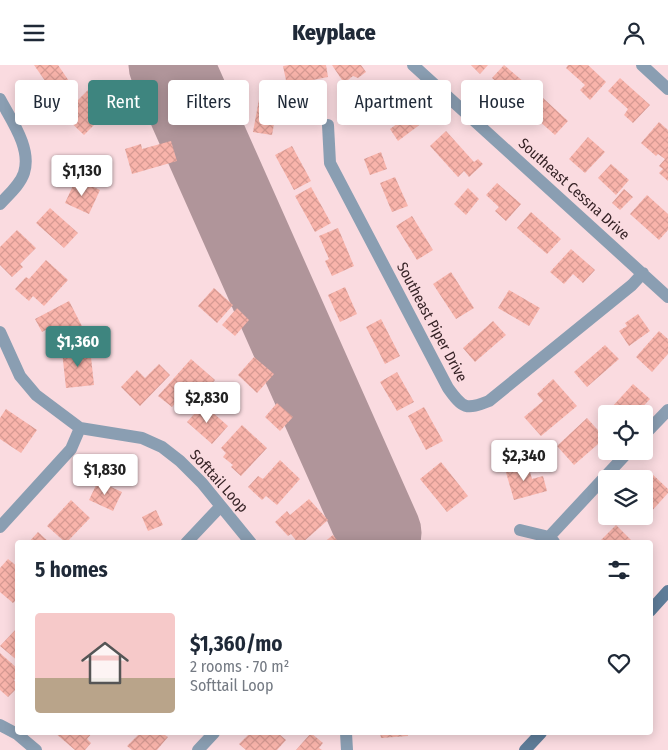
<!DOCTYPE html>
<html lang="en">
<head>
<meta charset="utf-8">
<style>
	:root { --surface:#fff; --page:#f2f2f3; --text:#1f2937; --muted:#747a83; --accent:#3e857f }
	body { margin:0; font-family:"Fira Sans Condensed",sans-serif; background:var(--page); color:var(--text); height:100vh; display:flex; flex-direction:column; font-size:19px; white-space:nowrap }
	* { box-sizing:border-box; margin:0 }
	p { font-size:16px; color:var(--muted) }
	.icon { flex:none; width:28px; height:28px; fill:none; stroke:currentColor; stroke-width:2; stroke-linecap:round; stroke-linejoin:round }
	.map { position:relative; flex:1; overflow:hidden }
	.panel { position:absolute; left:15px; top:475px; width:638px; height:195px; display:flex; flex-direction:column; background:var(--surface); border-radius:5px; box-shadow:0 2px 12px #0003 }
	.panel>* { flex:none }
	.top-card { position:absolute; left:15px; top:15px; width:639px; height:45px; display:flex; gap:10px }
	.fabs { position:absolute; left:598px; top:340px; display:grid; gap:10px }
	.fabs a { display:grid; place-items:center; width:55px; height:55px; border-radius:5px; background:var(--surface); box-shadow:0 2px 12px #0003; font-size:25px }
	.price { position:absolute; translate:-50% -42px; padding:0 11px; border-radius:5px; background:#fff; color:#222; font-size:16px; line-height:32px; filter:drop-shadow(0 1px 2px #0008) }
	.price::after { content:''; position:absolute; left:50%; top:30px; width:15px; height:11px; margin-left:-8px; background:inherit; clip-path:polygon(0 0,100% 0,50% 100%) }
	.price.selected { background:var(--accent); color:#fff }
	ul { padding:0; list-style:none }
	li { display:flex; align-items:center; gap:15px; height:125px; padding:0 20px }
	li span { display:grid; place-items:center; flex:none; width:140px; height:100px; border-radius:5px; color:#555 }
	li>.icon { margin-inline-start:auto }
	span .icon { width:60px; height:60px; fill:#fffc; stroke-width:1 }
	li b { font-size:21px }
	h2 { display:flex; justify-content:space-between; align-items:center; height:60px; padding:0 20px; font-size:21px }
	.chip { padding:0 18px; border-radius:5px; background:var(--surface); box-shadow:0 2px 12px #0003; font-size:18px; line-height:45px }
	.chip.selected { background:var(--accent); color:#fff }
	header { display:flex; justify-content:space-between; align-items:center; height:65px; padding:0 20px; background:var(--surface); font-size:22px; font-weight:800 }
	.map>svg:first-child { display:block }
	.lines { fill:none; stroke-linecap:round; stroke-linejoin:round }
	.runway { stroke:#b0959a; stroke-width:85 }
	.building { fill:url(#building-cross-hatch) }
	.street { stroke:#8a9eb2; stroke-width:12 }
	.secondary { stroke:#5e7c98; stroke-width:12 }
	.labels { text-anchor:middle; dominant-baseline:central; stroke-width:4; stroke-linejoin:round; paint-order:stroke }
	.street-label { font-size:15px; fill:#362326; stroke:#fadbe0 }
</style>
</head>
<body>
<header><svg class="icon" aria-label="menu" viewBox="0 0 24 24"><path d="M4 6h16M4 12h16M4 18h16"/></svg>Keyplace<svg class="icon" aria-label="person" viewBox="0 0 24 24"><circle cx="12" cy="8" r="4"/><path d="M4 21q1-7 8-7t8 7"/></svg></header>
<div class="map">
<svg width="668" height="685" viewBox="0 0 668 685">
	<defs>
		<pattern id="building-cross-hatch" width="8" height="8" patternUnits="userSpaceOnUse" patternTransform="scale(1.25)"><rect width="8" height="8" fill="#f9b4ab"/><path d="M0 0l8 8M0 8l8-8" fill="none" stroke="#d69a93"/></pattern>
	</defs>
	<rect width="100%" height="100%" fill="#fadbe0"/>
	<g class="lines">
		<path class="runway" d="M171 0 379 468"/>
	</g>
	<path class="building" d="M34 0H58L71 19 55 30Z
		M289 0H326L328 12 287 20 283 1Z
		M332 0H361L366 7 358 13 353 11 344 18Z
		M471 0H488L480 9Z
		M504 0 531 23 519 37 492 13Z
		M568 0H588L606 17 590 35 580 25 585 20 566 3Z
		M620 13 650 40 633 58 624 50 628 44 608 26Z
		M88 25 100 37 95 41 104 50 84 70 63 50Z
		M143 25 152 42 131 53 122 35Z
		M407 28 426 55 398 76 390 64 402 55 391 40Z
		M260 29 279 32 272 70 253 67Z
		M543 33 568 56 555 70 530 48Z
		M659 57 668 65V116L659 108 663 104 659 101 665 94 658 89 656 91 641 78Z
		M446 66 474 97 478 94 483 99 469 112 464 106 458 112 430 81Z
		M588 72 605 87 585 108 569 94Z
		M171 76 177 96 132 109 125 84 141 79 142 84Z
		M292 81 311 116 294 125 275 90Z
		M381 87 387 104 370 110 364 94Z
		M611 99 629 115 616 130 598 113Z
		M395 112 408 141 392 147 380 118Z
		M76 114 100 125 89 149 65 138Z
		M497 118 521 139 506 156 495 146 499 142 486 130Z
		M311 122 331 158 315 167 295 131Z
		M468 123 479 134 466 150 454 139Z
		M624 124 633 132 620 145 612 138Z
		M647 130 668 149V165L659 175 630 149Z
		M50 143 78 168 64 183 36 158Z
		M531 147 561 174 547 189 517 163Z
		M412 151 433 185 417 195 396 161Z
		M338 163 354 201 332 211 325 196 329 194 319 171Z
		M17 165 36 183 20 199 23 202 12 212 0 200V182Z
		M571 184 595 205 583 218 573 209 564 219 550 207Z
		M46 195 68 215 44 241 33 231 29 236 15 224 26 212 29 214Z
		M451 207 474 243 456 254 433 219Z
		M345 222 357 249 340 257 328 230Z
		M214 223 233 240 217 258 198 241Z
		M509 225 540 243 529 261 498 243Z
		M69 236 85 267 60 280 51 262 42 267 35 254Z
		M237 243 249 255 235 271 222 260Z
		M638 249 650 266 629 281 619 266 627 261 625 258Z
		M381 254 400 291 385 299 366 262Z
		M493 256 506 270 475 297 463 283Z
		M659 266 668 274V289L652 307 636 292Z
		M605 280 619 294 587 322 574 307Z
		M90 283 94 320 66 323 62 286Z
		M254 292 274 309 257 328 238 310Z
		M191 294 215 315 201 331 190 321 172 342 158 331Z
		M159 299 170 310 140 341 121 322 137 305 145 313Z
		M397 307 414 337 397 346 380 317Z
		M553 314 577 341 541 371 524 352 543 336 537 329Z
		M633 319 650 334 636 349H618L611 343Z
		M277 338 293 352 280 366 265 352Z
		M203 339 228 361 212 379 187 357Z
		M424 342 443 376 426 385 408 351Z
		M6 344 37 365 21 388 0 374V353Z
		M587 353 605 373 574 400 557 381Z
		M242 360 267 383 241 411 231 402 233 400 223 392 226 388 221 383Z
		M280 395 300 414 277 440 266 431 262 435 248 422 258 411 263 414Z
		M441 397 468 431 447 447 420 414Z
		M527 397 532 414 543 411 547 426 514 435 505 404Z
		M650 407 668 424V428L650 448 644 442V428L647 424 644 421V414Z
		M98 416 122 427 113 446 89 435Z
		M309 434 328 455 302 478H298L291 469 288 471 275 457 287 446 290 450Z
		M71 435 90 453 66 478 47 461Z
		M156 445 163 460 148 466 142 452Z
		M616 460 634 478H603L601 475Z
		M38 467 50 478H28Z
		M333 470 339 478H323Z
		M8 494 18 502V533L13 538 0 527V503Z
		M18 562V596L0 581Z
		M0 588 18 604V611L14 615 18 622 8 632 0 625Z
		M55 668H92L87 674 91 678 85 685H75Z
		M140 668H162L168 672 157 685H132L127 681Z
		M250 668H278L286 675 277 685H246L239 679Z
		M311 668 323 678 319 683 322 685H296Z
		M380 668H408V671L381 673Z"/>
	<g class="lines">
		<path class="street" d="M413 0 668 232
			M642 0 668 24
			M0 34C11 55 32 83 24 108 20 120 8 130 0 139
			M328 60 330 98 448 323C463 344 466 345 489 336L632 220 643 208
			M0 267 20 311 36 330 80 363 142 373 162 382 180 396 202 418 251 478
			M644 370 668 345
			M0 462 71 384 80 363
			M520 465 549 472 554 477
			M549 472 629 386
			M186 478 220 442
			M0 660 17 669 36 685
			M346 668 347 685
			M198 685 214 668"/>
		<path class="secondary" d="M650 546 668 526
			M525 685 541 668"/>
	</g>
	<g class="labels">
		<g class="street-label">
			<text transform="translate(574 124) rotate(42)">Southeast Cessna Drive</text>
			<text transform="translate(432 257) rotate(62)">Southeast Piper Drive</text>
			<text transform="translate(219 416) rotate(48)">Softtail Loop</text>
		</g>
	</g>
</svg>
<div class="fabs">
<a><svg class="icon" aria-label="locate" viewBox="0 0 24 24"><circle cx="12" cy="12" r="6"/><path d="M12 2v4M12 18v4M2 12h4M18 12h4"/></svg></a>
<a><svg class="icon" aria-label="layers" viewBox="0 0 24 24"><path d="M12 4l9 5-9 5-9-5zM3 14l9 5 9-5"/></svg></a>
</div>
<b class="price" style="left:82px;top:132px">$1,130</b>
<b class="price selected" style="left:78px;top:303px">$1,360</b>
<b class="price" style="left:207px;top:359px">$2,830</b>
<b class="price" style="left:524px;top:417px">$2,340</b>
<b class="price" style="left:105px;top:431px">$1,830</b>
<div class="top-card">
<a class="chip">Buy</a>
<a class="chip selected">Rent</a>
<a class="chip">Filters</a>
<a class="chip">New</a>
<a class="chip">Apartment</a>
<a class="chip">House</a>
</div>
<section class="panel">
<h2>5 homes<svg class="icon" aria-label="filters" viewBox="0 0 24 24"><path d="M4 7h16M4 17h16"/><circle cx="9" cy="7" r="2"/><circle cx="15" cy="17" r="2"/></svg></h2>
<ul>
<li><span style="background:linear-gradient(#f6c9c9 65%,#b9a48a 0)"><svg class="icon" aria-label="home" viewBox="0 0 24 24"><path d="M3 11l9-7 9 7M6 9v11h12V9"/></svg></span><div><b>$1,360/mo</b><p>2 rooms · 70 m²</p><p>Softtail Loop</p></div><svg class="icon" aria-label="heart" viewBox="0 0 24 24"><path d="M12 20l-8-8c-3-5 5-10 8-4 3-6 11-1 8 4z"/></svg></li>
</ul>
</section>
</div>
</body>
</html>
